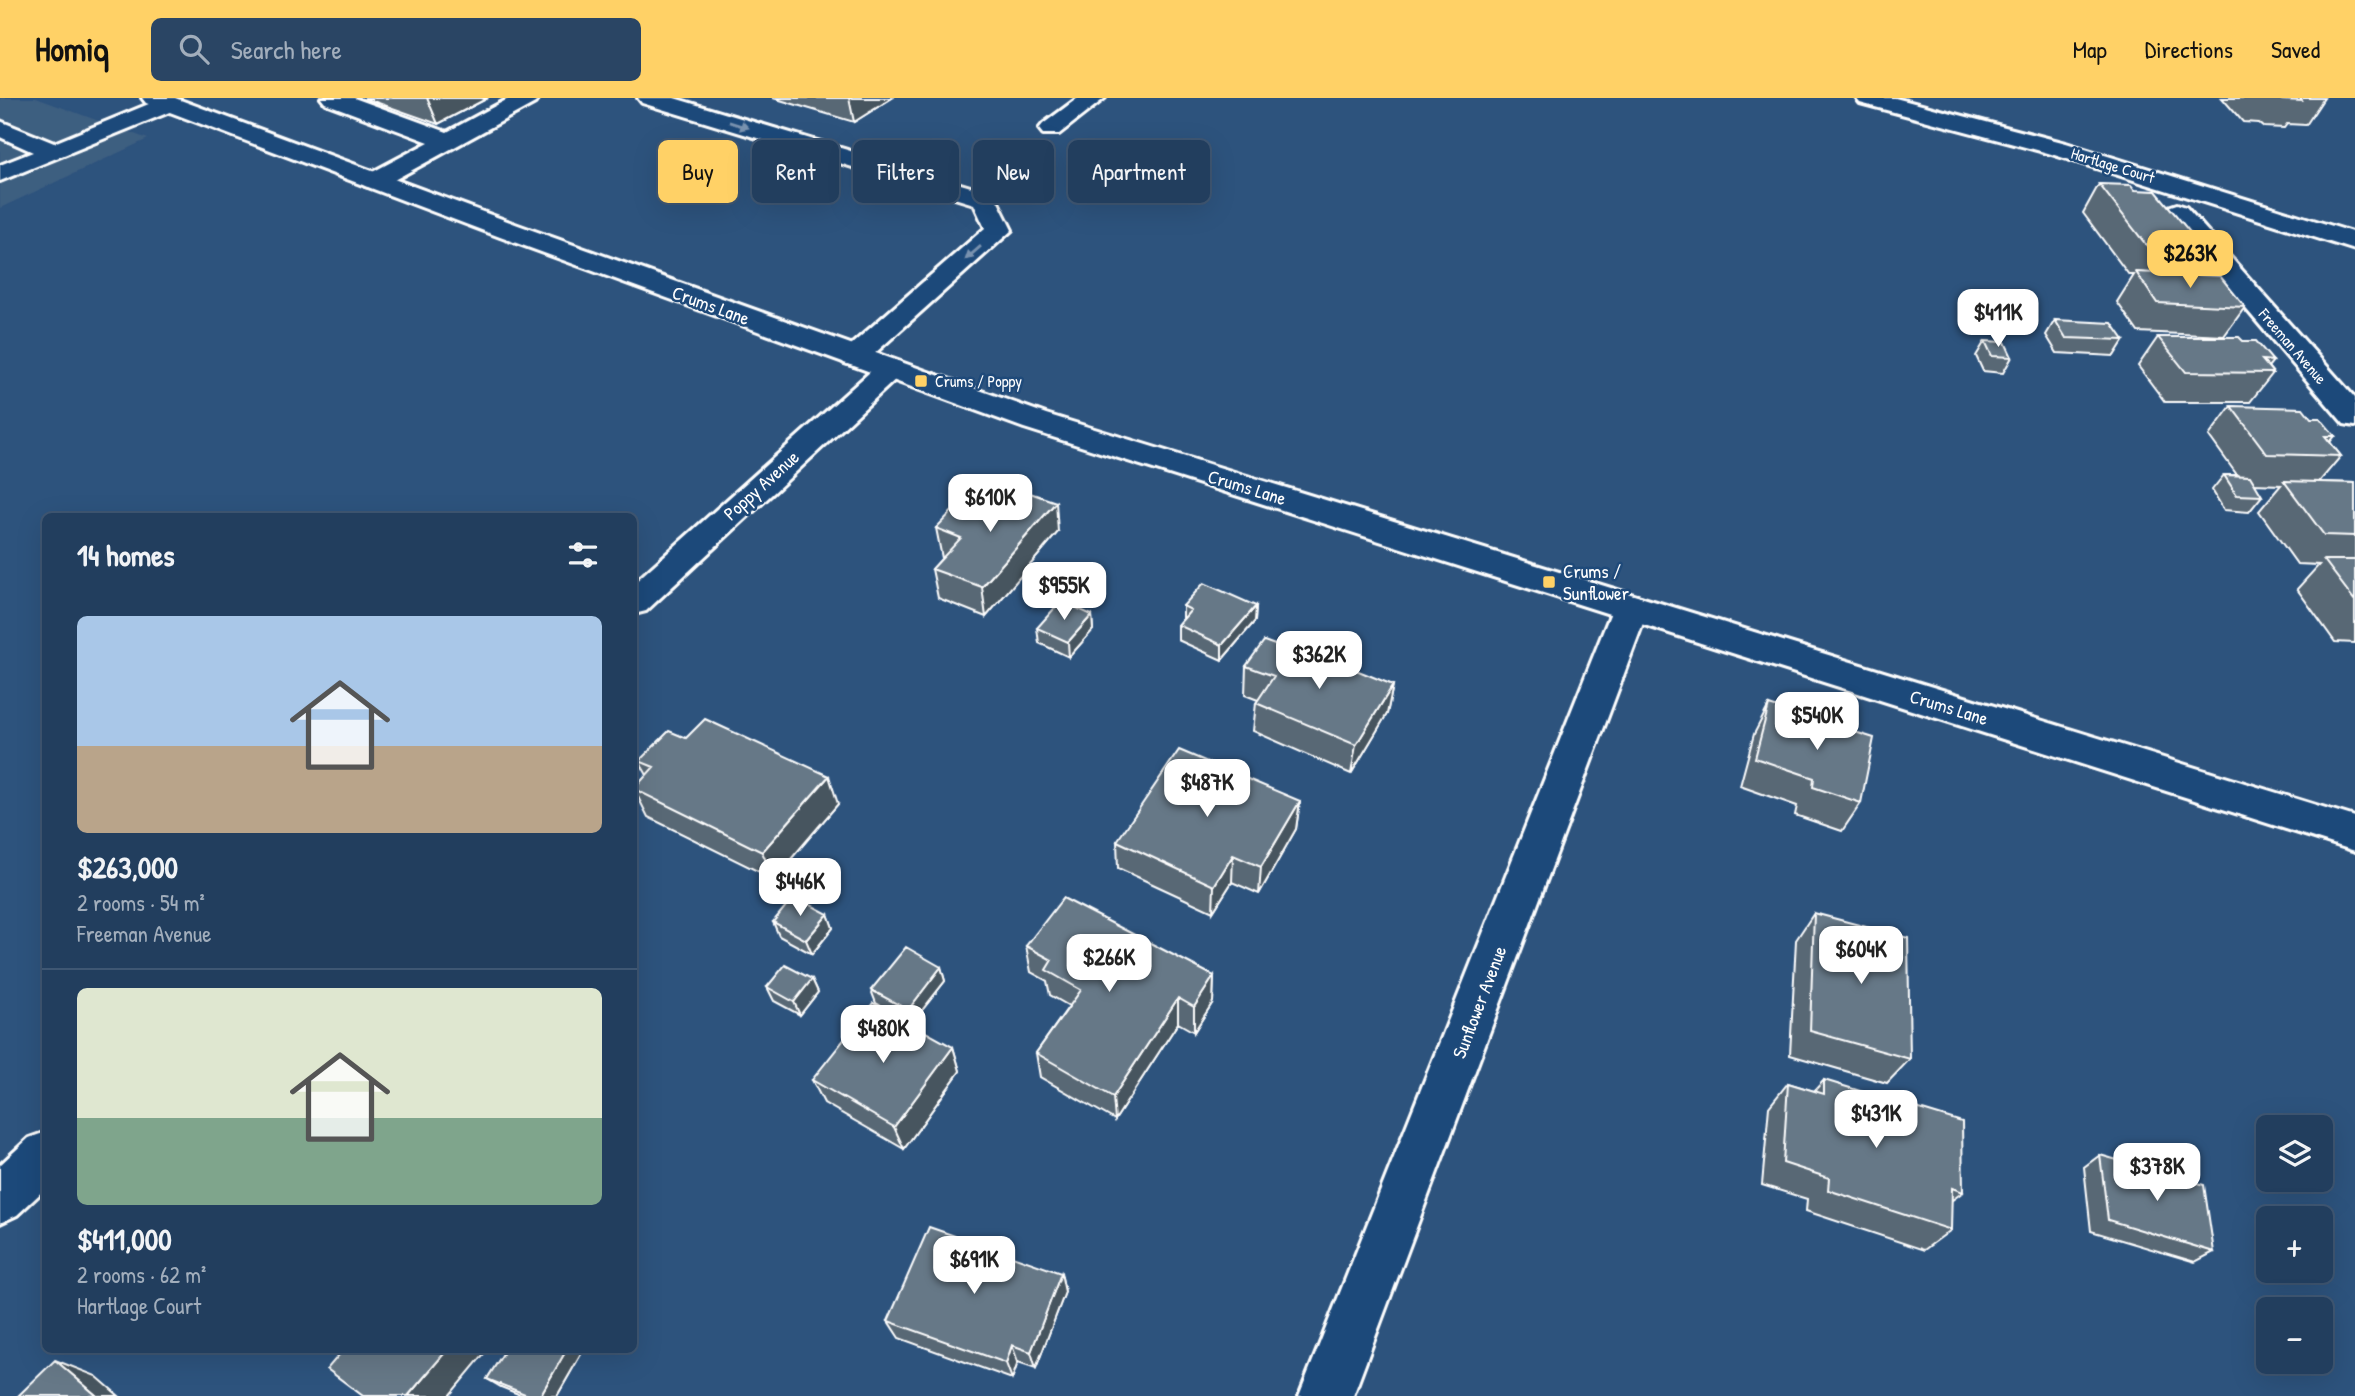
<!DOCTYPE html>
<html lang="en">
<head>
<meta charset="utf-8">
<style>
	:root { --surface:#223e5e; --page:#2a4564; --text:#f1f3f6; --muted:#a2aebc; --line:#3f5773; --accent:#ffd166 }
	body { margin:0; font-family:"Patrick Hand",sans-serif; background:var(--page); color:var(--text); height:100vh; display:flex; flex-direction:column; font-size:26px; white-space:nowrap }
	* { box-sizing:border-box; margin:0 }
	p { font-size:23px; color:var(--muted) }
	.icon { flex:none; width:38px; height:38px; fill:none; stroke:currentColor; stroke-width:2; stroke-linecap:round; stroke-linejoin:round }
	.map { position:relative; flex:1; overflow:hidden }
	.details { position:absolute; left:42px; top:415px; width:595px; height:840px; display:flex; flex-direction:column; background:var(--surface); border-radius:10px; box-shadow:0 7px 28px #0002,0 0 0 2px var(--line) }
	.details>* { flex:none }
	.hud { position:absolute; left:658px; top:42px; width:665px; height:63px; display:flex; gap:14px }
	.controls { position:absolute; left:2256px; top:1017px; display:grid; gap:14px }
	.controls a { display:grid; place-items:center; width:77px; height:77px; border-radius:10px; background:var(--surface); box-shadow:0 7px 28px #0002,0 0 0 2px var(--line); font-size:35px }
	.price { position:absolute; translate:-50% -60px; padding:0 16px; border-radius:14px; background:#fff; color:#222; font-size:23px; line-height:46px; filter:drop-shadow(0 2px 4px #0008) }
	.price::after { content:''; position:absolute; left:50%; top:42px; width:21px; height:16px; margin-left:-10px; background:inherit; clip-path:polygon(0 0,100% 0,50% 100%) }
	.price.selected { background:var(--accent); color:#111 }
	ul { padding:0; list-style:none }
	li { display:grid; align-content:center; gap:14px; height:371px; padding:0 35px }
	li+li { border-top:2px solid var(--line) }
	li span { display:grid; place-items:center; height:217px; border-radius:10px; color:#555 }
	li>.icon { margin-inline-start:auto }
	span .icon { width:126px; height:126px; fill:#fffc; stroke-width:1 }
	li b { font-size:30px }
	h2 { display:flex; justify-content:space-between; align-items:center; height:84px; padding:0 35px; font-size:30px }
	.tag { padding:0 24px; border-radius:10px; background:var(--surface); box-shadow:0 7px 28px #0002,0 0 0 2px var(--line); font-size:24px; line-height:63px }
	.tag.selected { background:var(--accent); color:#111 }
	header { display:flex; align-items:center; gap:42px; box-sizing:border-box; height:98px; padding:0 35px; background:var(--accent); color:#111 }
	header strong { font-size:33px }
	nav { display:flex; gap:38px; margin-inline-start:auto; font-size:24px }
	.search { width:490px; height:63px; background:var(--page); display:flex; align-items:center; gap:18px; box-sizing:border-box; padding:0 24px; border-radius:10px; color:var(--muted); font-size:26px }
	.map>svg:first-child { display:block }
	.built { fill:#3e5e80 }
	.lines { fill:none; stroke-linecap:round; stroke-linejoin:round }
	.minor-casing { stroke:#fff; stroke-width:6 }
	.major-casing { stroke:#fff; stroke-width:6 }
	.minor { fill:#1f4a7a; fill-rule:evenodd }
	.major { fill:#1f4a7a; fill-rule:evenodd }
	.wall { fill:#586774; stroke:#fff; stroke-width:2 }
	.shaded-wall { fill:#47545e; stroke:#fff; stroke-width:2 }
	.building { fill:#667887; stroke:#fff; stroke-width:2 }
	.oneway { fill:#7992af }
	.poi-dot { fill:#ffd166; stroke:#1f4a7a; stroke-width:2.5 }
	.labels { text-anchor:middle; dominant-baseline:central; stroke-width:5; stroke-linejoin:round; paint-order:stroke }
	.far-street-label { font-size:16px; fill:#fff; stroke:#1f4a7a }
	.far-poi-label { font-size:16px; fill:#fff; stroke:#1f4a7a; text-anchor:start }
	.street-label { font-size:19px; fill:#fff; stroke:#1f4a7a }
	.poi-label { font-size:19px; fill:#fff; stroke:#1f4a7a; text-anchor:start }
</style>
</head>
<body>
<header>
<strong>Homiq</strong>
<div class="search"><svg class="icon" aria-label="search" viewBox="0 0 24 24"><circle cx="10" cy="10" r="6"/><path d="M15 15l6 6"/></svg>Search here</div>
<nav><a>Map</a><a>Directions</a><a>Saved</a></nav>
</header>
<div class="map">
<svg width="2355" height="1298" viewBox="0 0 2355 1298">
	<rect width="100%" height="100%" fill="#2d537d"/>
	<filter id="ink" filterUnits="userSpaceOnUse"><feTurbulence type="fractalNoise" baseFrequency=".0143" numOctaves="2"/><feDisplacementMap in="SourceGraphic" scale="14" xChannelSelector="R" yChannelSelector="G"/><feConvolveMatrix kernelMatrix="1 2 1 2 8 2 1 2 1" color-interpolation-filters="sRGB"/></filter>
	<g filter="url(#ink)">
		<path class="built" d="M0 0H36L148 41 0 110Z"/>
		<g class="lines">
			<g class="minor-casing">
				<path id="minor" d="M173 0 181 6 177 11 0 83V67L33 54 0 39V23L54 45 161 1Z
					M321 0H354L447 34 510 0H539L535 5 383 88 374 90 365 88 362 83 365 78 429 44 325 5Z
					M638 0H674L994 96 1012 132 864 265 854 268 844 265 839 259 844 253 985 130 974 106 642 5Z
					M1078 0H1105L1059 36H1043L1039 31 1043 26Z
					M1856 0H1895L2066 45 2355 135V152L2048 55 1860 5Z
					M2177 106 2186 109 2355 300V328L2344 326 2168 119 2164 114 2168 109Z
					M889 263 899 266 904 272 899 278 646 513 634 516V485L879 266Z
					M1631 497 1643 500 1649 509 1353 1298H1299L1613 509 1619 500Z
					M46 1034V1090L17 1117 0 1125V1067L29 1040Z"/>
			</g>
			<g class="major-casing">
				<path id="major" d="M142 0H175L518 127 1046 316 2355 719V753L1024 330 500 139 146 5Z"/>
			</g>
			<use href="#minor" class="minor"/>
			<use href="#major" class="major"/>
		</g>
		<path class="wall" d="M364 0H488L438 26Z
			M773 0H892L854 24Z
			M2222 0H2324L2306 27 2287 26 2284 30 2264 29 2259 25 2243 24Z
			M2099 86 2135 92 2203 150 2186 176 2245 209 2224 238 2138 234 2117 204 2134 177H2129L2083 115Z
			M2055 222 2124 242 2114 258 2057 255 2046 237Z
			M2158 239 2243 243 2273 263 2268 269 2273 275 2250 304H2165L2138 268Z
			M1985 243 2012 259 2003 275 1983 273 1976 258Z
			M2231 308 2311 320 2335 338 2330 344 2341 358 2319 384 2355 385V545L2335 544 2297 491 2319 467 2297 466 2259 413 2281 387 2254 386 2262 398 2249 414 2224 412 2212 392 2224 377H2237L2209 338Z
			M983 412 1058 434 986 519 938 500 932 471 942 460 936 430Z
			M1183 508H1256L1255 523 1222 562 1178 542V527L1183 521Z
			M1092 517 1093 532 1069 559 1039 545 1037 530Z
			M1283 550 1393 587 1387 616 1351 676 1253 633 1256 605 1258 602 1245 597 1246 568Z
			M1769 607 1861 705 1842 733 1795 717 1797 708 1740 688 1754 636Z
			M686 640 838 706 774 781 648 719 634 691 647 677 639 663Z
			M1300 703 1296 731 1259 796 1232 784 1213 814 1118 770 1117 743Z
			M1814 815 1910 961 1887 985 1790 957 1796 842Z
			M828 816 833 830 812 856 779 838 773 824Z
			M1026 848 1214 878 1213 904 1194 934 1178 925 1115 1022 1040 979 1036 955 1069 908 1050 897 1047 883 1031 874Z
			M941 869 945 883 912 925 876 905 871 892Z
			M812 881 818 894 800 917 774 903 767 889Z
			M953 949 960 973 904 1051 824 1005 812 982Z
			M1824 982 1963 1094 1951 1103V1132L1924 1152 1806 1113 1807 1101 1762 1087 1769 1009 1788 985 1814 993Z
			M2100 1057 2214 1154 2195 1164 2091 1133 2084 1069Z
			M1061 1175 1065 1194 1036 1270 1018 1264 1012 1281 899 1240 888 1223Z
			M506 1251H584L557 1298H523L501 1289 487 1281Z"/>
		<path class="shaded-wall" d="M427 0H488L438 26Z
			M849 0H892L854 24Z
			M1056 404 1058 434 986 519 982 489Z
			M1256 508 1255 523 1222 562V547Z
			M1092 517 1093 532 1069 559 1068 544Z
			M1393 587 1387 616 1351 676 1356 647Z
			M829 678 838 706 774 781 762 754Z
			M1300 703 1296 731 1259 796 1261 769Z
			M1233 757 1232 784 1213 814 1214 788Z
			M828 816 833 830 812 856 806 842Z
			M941 869 945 883 912 925 908 912Z
			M1214 878 1213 904 1194 934V909Z
			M812 881 818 894 800 917 794 904Z
			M1178 900V925L1115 1022 1113 999Z
			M953 949 960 973 904 1051 894 1029Z
			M1061 1175 1065 1194 1036 1270 1031 1254Z
			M1012 1247 1018 1264 1012 1281 1006 1265Z
			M448 1251H488L449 1298H408Z
			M567 1251H584L557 1298H540Z
			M55 1262 96 1278 119 1298H97Z"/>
		<path class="building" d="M2280 0H2300L2302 3 2282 2Z
			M2099 86 2131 87 2135 92 2156 93 2203 150 2147 148Z
			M2136 174 2220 178 2245 209 2157 205Z
			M2055 222 2112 225 2124 242 2066 240Z
			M2158 239H2239L2243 243H2256L2273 263 2262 262 2273 275 2186 274Z
			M1985 243 2005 244 2012 259 1992 258Z
			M2231 308 2303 310 2311 320H2320L2335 338H2325L2341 358 2267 356Z
			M2224 377 2250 378 2262 398 2237 397Z
			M2284 383 2355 385V438L2324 437Z
			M1007 387 1056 404 982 489 932 471 961 440 936 430 961 404 983 412Z
			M2324 462H2355V503Z
			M1204 485 1256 508 1222 547 1178 527 1191 512 1183 508Z
			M1061 503 1092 517 1068 544 1037 530Z
			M1264 543 1283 550 1287 544 1393 587 1356 647 1256 605 1274 578 1246 568Z
			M1769 607 1874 640 1861 705 1813 689 1814 680 1755 660Z
			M705 621 829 678 762 754 634 691 654 669 639 663 669 633 686 640Z
			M1179 652 1300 703 1261 769 1233 757 1214 788 1117 743Z
			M794 798 828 816 806 842 773 824Z
			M1063 800 1214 878 1194 909 1178 900 1113 999 1036 955 1081 892 1046 872 1052 862 1026 848Z
			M1814 815 1908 840 1910 961 1810 933Z
			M906 849 941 869 908 912 871 892Z
			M785 867 812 881 794 904 767 889Z
			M873 905 953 949 894 1029 812 982Z
			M1824 982 1962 1024 1963 1094 1952 1090 1951 1132 1828 1092 1829 1080 1783 1065 1788 985 1824 996Z
			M2100 1057 2204 1087 2214 1154 2108 1122Z
			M929 1129 1061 1175 1031 1254 1012 1247 1006 1265 888 1223Z
			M344 1251H448L408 1298H363L327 1271Z
			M506 1251H567L540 1298H530L487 1281Z
			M55 1262 97 1298H18Z"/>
		<defs><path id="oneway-solid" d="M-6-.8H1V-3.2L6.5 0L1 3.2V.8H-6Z" transform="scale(1.75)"/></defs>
		<g class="oneway">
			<use href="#oneway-solid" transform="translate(739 27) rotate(17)"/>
			<use href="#oneway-solid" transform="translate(973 155) rotate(139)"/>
		</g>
	</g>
	<g class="poi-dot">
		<rect x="914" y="276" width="14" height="14" rx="3.5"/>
		<rect x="1542" y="477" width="14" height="14" rx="3.5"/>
	</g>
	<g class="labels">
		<g class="far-street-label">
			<text transform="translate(2113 67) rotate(17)">Hartlage Court</text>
			<text transform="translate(2293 248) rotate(49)">Freeman Avenue</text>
		</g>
		<g class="far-poi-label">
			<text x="935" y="283">Crums / Poppy</text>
		</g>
		<g class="street-label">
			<text transform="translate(711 207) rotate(20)">Crums Lane</text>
			<text transform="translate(761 387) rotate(-42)">Poppy Avenue</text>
			<text transform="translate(1247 389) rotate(17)">Crums Lane</text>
			<text transform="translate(1949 609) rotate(17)">Crums Lane</text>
			<text transform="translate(1479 904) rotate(-69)">Sunflower Avenue</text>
		</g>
		<g class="poi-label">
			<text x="1563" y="473">Crums /<tspan x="1563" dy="22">Sunflower</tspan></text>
		</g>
	</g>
</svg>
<div class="controls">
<a><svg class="icon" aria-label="layers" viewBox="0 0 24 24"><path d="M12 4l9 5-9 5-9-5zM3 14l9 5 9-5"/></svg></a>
<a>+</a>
<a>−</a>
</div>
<b class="price selected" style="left:2190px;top:192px">$263K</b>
<b class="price" style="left:1998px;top:251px">$411K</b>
<b class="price" style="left:990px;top:436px">$610K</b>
<b class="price" style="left:1064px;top:524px">$955K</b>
<b class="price" style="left:1319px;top:593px">$362K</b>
<b class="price" style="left:1817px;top:654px">$540K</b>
<b class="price" style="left:1207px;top:721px">$487K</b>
<b class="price" style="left:800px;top:820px">$446K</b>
<b class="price" style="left:1861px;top:888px">$604K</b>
<b class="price" style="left:1109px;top:896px">$266K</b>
<b class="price" style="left:883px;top:967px">$480K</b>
<b class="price" style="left:1876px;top:1052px">$431K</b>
<b class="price" style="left:2157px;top:1105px">$378K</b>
<b class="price" style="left:974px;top:1198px">$691K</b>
<div class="hud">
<a class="tag selected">Buy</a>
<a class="tag">Rent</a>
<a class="tag">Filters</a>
<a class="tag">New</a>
<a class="tag">Apartment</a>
</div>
<section class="details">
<h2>14 homes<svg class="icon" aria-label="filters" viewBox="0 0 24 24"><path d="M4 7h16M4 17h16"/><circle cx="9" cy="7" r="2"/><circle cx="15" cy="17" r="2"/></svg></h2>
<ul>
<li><span style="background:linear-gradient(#a9c7e8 60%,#b9a48a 0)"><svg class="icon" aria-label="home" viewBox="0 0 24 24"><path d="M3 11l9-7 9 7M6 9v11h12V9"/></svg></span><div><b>$263,000</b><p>2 rooms · 54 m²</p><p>Freeman Avenue</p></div></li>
<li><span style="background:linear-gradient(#dfe7d0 60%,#7fa58c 0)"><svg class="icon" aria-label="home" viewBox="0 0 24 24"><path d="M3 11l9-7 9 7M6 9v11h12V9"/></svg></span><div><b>$411,000</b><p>2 rooms · 62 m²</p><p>Hartlage Court</p></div></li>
</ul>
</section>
</div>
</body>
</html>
